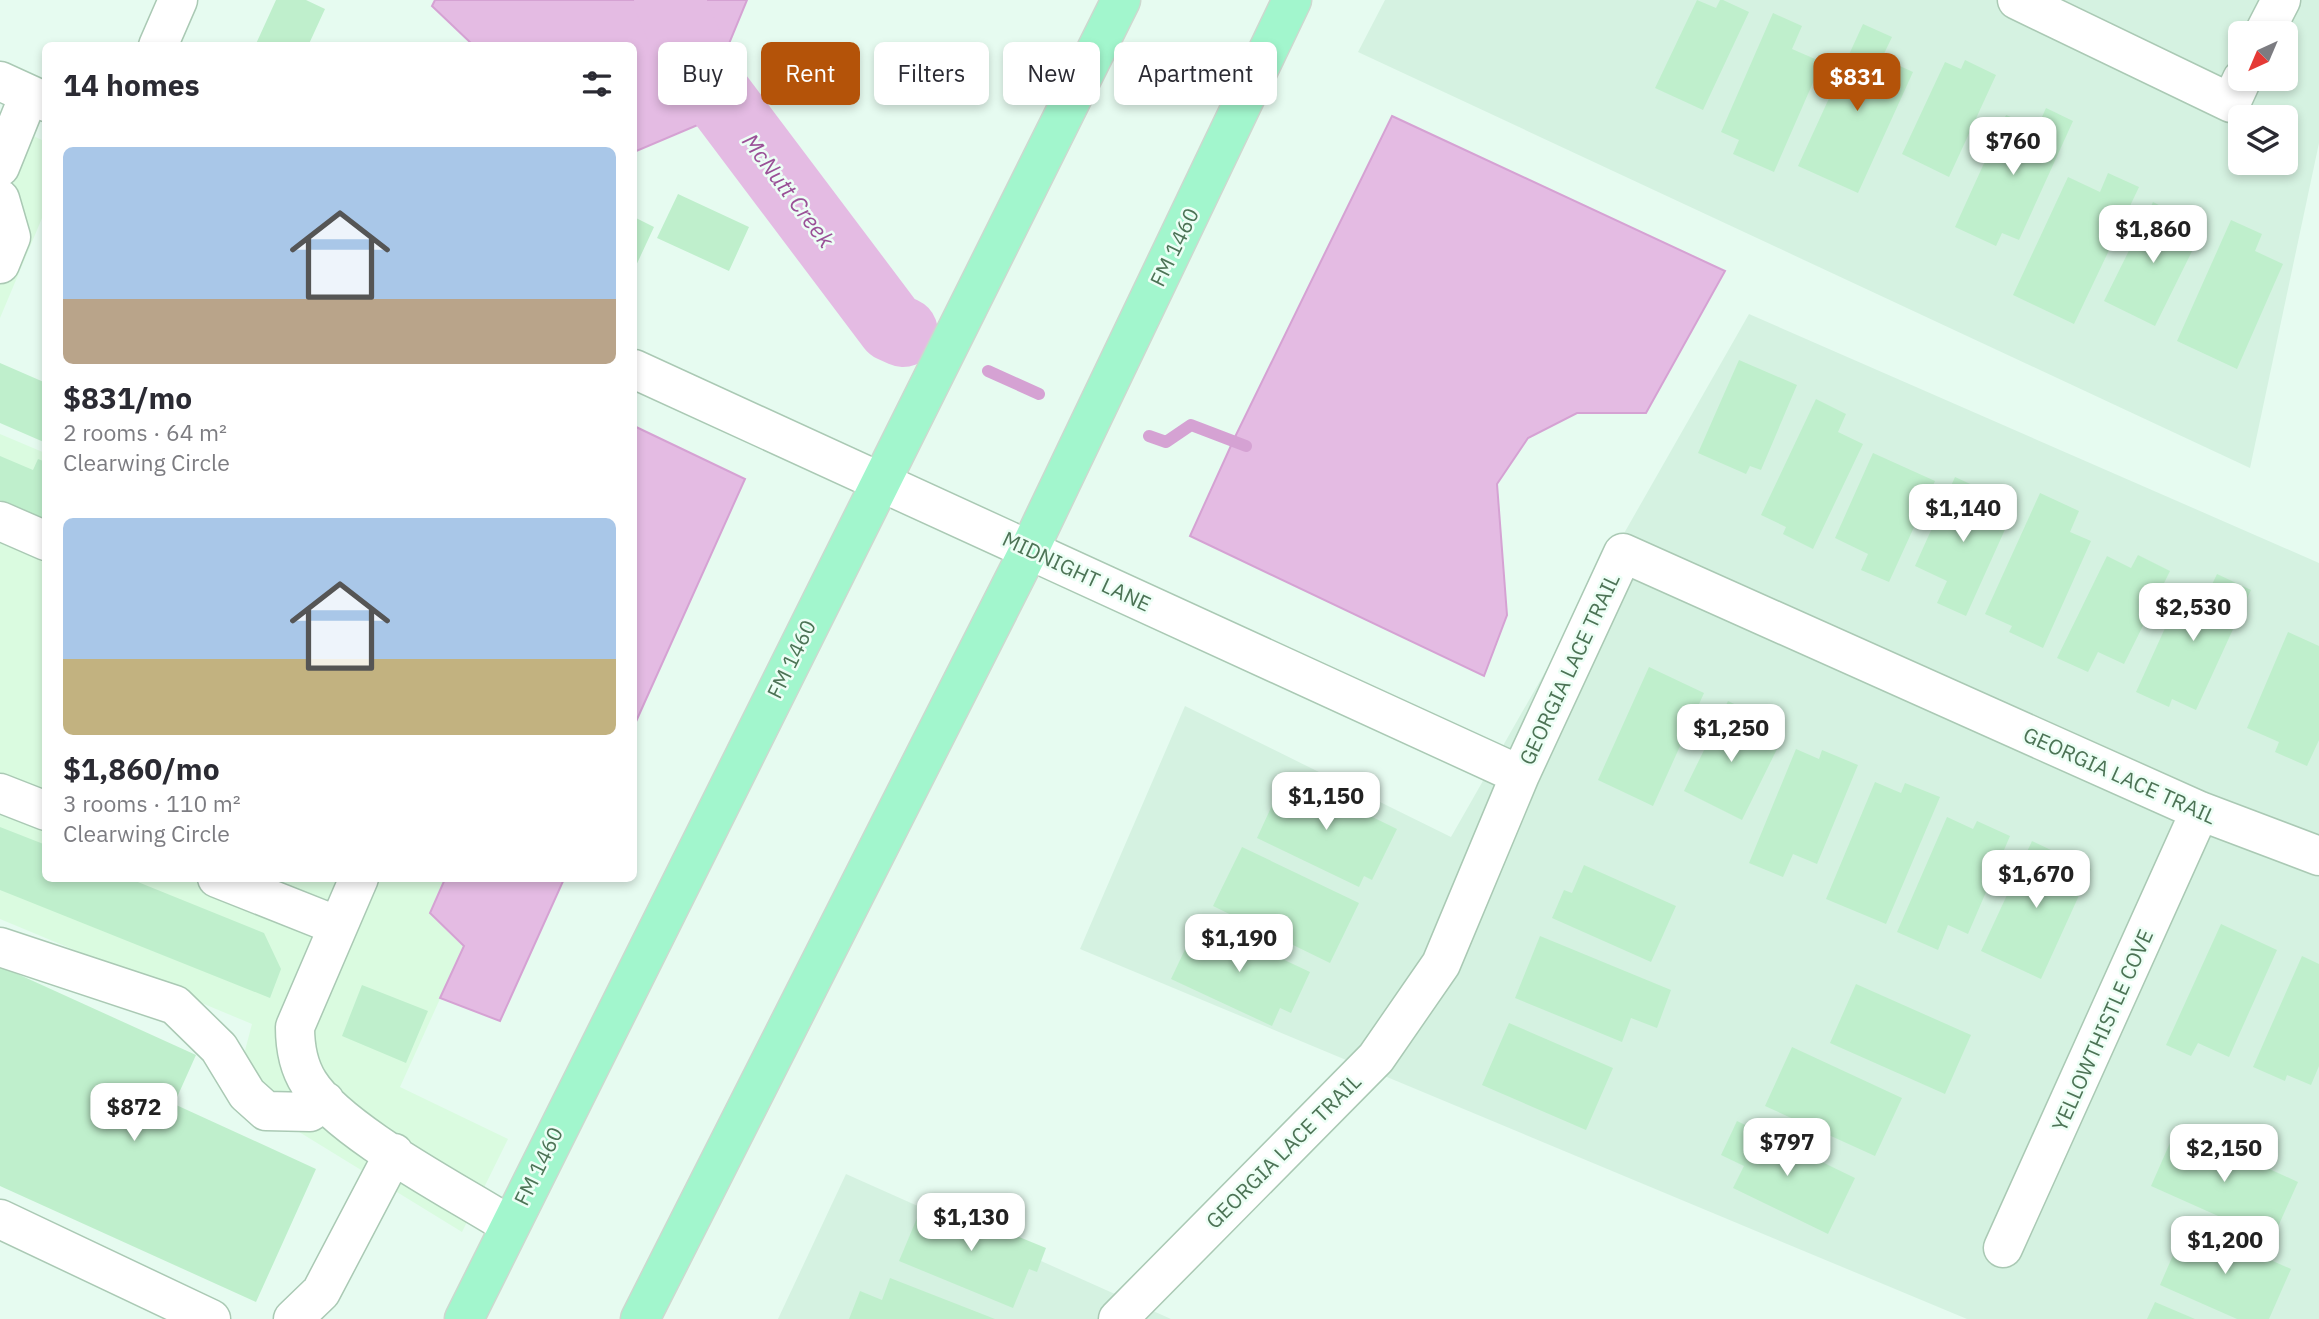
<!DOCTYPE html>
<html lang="en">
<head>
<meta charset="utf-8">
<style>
	:root { --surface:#fff; --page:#f2f2f3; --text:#2b2b33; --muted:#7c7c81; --accent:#b45309 }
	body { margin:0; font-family:"IBM Plex Sans",sans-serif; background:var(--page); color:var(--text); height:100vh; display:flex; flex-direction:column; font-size:26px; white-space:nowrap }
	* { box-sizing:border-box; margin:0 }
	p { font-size:23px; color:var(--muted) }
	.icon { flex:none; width:38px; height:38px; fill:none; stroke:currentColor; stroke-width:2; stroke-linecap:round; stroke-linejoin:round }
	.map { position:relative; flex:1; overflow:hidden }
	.drawer { position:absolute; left:42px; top:42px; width:595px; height:840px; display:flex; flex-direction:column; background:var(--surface); border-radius:10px; box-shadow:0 4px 10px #0003 }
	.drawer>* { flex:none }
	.banner { position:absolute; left:658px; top:42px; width:665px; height:63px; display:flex; gap:14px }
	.needle { width:46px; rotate:224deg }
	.controls { position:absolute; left:2228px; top:21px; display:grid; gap:14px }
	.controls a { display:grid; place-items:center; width:70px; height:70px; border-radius:10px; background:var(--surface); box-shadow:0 4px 10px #0003; font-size:35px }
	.price { position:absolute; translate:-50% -60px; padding:0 16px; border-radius:14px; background:#fff; color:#222; font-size:23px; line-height:46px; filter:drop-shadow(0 2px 4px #0008) }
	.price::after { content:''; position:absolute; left:50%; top:42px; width:21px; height:16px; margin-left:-10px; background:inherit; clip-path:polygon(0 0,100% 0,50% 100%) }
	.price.current { background:var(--accent); color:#fff }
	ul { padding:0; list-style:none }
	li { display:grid; align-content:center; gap:14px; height:371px; padding:0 21px }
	li span { display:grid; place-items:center; height:217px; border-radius:10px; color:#555 }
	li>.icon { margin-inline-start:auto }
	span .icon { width:126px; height:126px; fill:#fffc; stroke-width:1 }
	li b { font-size:30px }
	h2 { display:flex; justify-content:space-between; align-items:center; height:84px; padding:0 21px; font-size:30px }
	.pill { padding:0 24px; border-radius:10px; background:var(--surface); box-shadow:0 4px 10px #0003; font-size:24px; line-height:63px }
	.pill.current { background:var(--accent); color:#fff }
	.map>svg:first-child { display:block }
	.residential { fill:#d5f2e1; fill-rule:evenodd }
	.commercial { fill:#dafbe0 }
	.water { fill:#e4bbe3; stroke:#d5a2d3; stroke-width:2 }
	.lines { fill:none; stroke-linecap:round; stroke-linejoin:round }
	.stream { stroke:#d5a2d3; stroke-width:12 }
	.river { stroke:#e4bbe3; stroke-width:70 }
	.building { fill:#bfefcc }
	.minor-casing { stroke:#aac9b4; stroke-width:41 }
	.major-casing { stroke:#cdd8cf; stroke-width:41 }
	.minor { stroke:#fff; stroke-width:38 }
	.major { stroke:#a2f6cd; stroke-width:38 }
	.labels { text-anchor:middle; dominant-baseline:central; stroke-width:5; stroke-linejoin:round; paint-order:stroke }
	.street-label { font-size:21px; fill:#4c7355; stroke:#ecfef5 }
	.water-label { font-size:23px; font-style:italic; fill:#9a5097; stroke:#ecfef5 }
</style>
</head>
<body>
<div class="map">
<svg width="2319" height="1319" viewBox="0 0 2319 1319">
	<rect width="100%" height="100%" fill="#e6fbf0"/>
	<path class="residential" d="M1385 0H2319V143L2250 468 1358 52ZM2240 33H2286V79H2240ZM2240 117H2286V163H2240Z
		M1749 314 2319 563V1319H1967L1080 949 1185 706 1451 837Z
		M846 1174 1171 1319H778Z"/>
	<path class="commercial" d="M0 120 46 142 45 211 0 318Z
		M0 434 45 453 46 878 445 879 430 913 464 946 400 1087 508 1139 462 1232 234 1092 252 1024 0 919Z"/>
	<path class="water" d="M435 0H747L716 75 827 209 814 244 707 121 634 152V46L473 45 432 6Z
		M1392 116 1725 271 1646 413H1577L1528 438 1497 484 1507 615 1484 676 1190 536 1234 439Z
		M634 426 745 479 634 726Z
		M445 879H564L500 1021 440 998 464 946 430 913Z"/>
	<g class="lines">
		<path class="stream" d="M988 371 1039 394
			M1149 436 1166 442 1191 425 1246 446"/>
		<path class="river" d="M669 0 697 68 892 327 903 332"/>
	</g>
	<path class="building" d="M276 0H306L325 9 308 46H255Z
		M1697 0 1716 8 1720 0H1723L1749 12 1703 110 1655 88Z
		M1773 13 1802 26 1792 49 1822 62 1774 172 1733 154 1739 140 1721 132Z
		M1863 24 1892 37 1882 58 1913 72 1858 193 1798 166Z
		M1965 60 1996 75 1949 177 1902 154 1945 62 1961 69Z
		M2046 108 2073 121 2019 240 2002 233 1996 246 1955 227 2006 115 2037 128Z
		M2108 173 2139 187 2074 324 2013 295 2068 177 2100 192Z
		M678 194 749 227 729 271 657 238Z
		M2153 202 2186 219 2184 224 2201 233 2155 326 2104 301Z
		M634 217 654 227 634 270Z
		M2231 220 2262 234 2255 251 2283 264 2237 369 2177 341Z
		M1739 360 1797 385 1761 470 1750 466 1746 474 1698 453Z
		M0 363 46 383V443L0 423Z
		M1816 399 1846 414 1838 432 1863 444 1813 549 1783 534 1786 527 1761 515Z
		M1873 453 1935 481 1889 582 1861 570 1868 554 1835 538Z
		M0 456 33 470 38 459 46 462V520L0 500Z
		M1955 477 1990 493 1987 502 2012 514 1966 616 1937 603 1947 581 1915 566Z
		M2040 493 2079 511 2070 532 2091 541 2043 648 2009 632 2012 626 1985 614Z
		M2138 555 2170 571 2124 664 2098 652 2088 672 2057 658 2107 556 2131 568Z
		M2217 574 2251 590 2196 710 2172 699 2169 707 2136 692 2185 584 2207 595Z
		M2288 632 2319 646V740L2307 766 2275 752 2279 742 2247 728Z
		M1649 667 1704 693 1653 806 1598 780Z
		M1728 701 1757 715 1747 735 1777 749 1742 820 1684 791Z
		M1796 749 1819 759 1822 750 1858 765 1817 864 1793 854 1783 877 1749 863Z
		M1286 775 1397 829 1372 880 1364 876 1359 887 1257 838Z
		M1875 782 1901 793 1905 783 1940 797 1886 924 1826 899Z
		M1947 817 1973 829 1977 821 2010 836 1968 934 1948 925 1938 950 1897 932Z
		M0 827 46 845V878H128L264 933 281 969 270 998 0 890Z
		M2032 841 2091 869 2041 979 1981 951Z
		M1242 847 1359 903 1330 963 1213 906Z
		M1584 865 1676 906 1651 962 1552 918 1564 890 1572 893Z
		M1199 920 1310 972 1291 1013 1280 1008 1272 1026 1171 979Z
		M2221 924 2277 950 2229 1057 2198 1043 2191 1056 2166 1045Z
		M1540 936 1671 990 1657 1028 1631 1018 1622 1042 1515 998Z
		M2302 956 2319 964V1066L2311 1085 2287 1075 2285 1081 2253 1067Z
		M0 966 196 1055 174 1104 316 1169 256 1302 0 1186Z
		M1856 984 1971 1035 1945 1094 1830 1043Z
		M362 985 428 1011 406 1063 342 1036Z
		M1509 1023 1613 1068 1586 1130 1482 1085Z
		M1792 1047 1902 1098 1875 1156 1765 1106Z
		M1737 1121 1855 1178 1828 1234 1733 1188 1744 1166 1721 1155Z
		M2177 1127 2298 1182 2272 1240 2151 1186Z
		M925 1199 1046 1248 1037 1272 1029 1269 1013 1308 899 1261Z
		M2187 1223 2291 1269 2269 1319H2237L2160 1285Z
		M890 1278 995 1319H849L860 1291 882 1300Z
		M2155 1302 2195 1319H2147Z"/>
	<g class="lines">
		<g class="minor-casing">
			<path id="minor" d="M2017 0 2231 103 2242 79
				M2264 33 2281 0
				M158 46 178 0
				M0 81 46 102
				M0 167 29 95
				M0 199 11 237 0 264
				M634 369 1520 775
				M0 521 46 541
				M0 793 46 811
				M217 878 338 926
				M359 878 295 1027C295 1047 298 1066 309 1083 340 1132 457 1192 509 1225
				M0 947 175 1005 219 1048 247 1094 266 1111 310 1112 325 1101
				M0 1219 211 1319
				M2003 1248 2200 811
				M293 1319 321 1292 394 1153
				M1118 1319 1376 1058 1441 964 1520 775 1623 553 2200 811 2319 856"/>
		</g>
		<g class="major-casing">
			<path id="major" d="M464 1319 1121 0
				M640 1319 1029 550 1292 0"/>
		</g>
		<use href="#minor" class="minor"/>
		<use href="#major" class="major"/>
	</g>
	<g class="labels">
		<g class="street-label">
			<text transform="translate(1174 247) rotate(-64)">FM 1460</text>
			<text transform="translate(1077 571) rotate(25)">MIDNIGHT LANE</text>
			<text transform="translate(791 659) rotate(-64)">FM 1460</text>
			<text transform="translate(1569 669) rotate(-65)">GEORGIA LACE TRAIL</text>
			<text transform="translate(2120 775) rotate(24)">GEORGIA LACE TRAIL</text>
			<text transform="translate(2102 1030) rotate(-66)">YELLOWTHISTLE COVE</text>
			<text transform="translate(1283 1151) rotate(-45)">GEORGIA LACE TRAIL</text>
			<text transform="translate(538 1166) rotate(-64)">FM 1460</text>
		</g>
		<g class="water-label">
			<text transform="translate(789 190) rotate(53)">McNutt Creek</text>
		</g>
	</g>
</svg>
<div class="controls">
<a><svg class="needle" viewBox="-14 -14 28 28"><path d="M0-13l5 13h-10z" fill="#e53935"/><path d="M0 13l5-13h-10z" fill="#7c7c81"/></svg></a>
<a><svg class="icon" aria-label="layers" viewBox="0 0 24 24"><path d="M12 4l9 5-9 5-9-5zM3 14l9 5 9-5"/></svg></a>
</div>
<b class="price current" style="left:1857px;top:113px">$831</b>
<b class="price" style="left:2013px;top:177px">$760</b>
<b class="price" style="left:2153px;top:265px">$1,860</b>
<b class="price" style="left:1963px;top:544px">$1,140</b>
<b class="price" style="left:2193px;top:643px">$2,530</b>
<b class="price" style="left:1731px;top:764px">$1,250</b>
<b class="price" style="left:1326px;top:832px">$1,150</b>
<b class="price" style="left:2036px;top:910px">$1,670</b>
<b class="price" style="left:1239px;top:974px">$1,190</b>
<b class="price" style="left:134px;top:1143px">$872</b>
<b class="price" style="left:1787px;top:1178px">$797</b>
<b class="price" style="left:2224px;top:1184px">$2,150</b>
<b class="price" style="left:971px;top:1253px">$1,130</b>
<b class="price" style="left:2225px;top:1276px">$1,200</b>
<div class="banner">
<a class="pill">Buy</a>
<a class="pill current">Rent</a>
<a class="pill">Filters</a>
<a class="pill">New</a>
<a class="pill">Apartment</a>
</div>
<section class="drawer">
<h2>14 homes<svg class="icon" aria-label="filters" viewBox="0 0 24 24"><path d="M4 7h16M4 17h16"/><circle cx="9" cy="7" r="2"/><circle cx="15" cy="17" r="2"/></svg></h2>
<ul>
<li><span style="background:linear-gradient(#a9c7e8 70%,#b9a48a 0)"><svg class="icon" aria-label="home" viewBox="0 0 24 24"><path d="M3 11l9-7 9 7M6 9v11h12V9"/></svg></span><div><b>$831/mo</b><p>2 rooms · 64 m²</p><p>Clearwing Circle</p></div></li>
<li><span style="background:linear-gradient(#a9c7e8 65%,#c2b280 0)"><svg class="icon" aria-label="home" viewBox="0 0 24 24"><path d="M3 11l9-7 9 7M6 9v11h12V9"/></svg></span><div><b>$1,860/mo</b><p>3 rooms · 110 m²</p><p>Clearwing Circle</p></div></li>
</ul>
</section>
</div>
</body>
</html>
